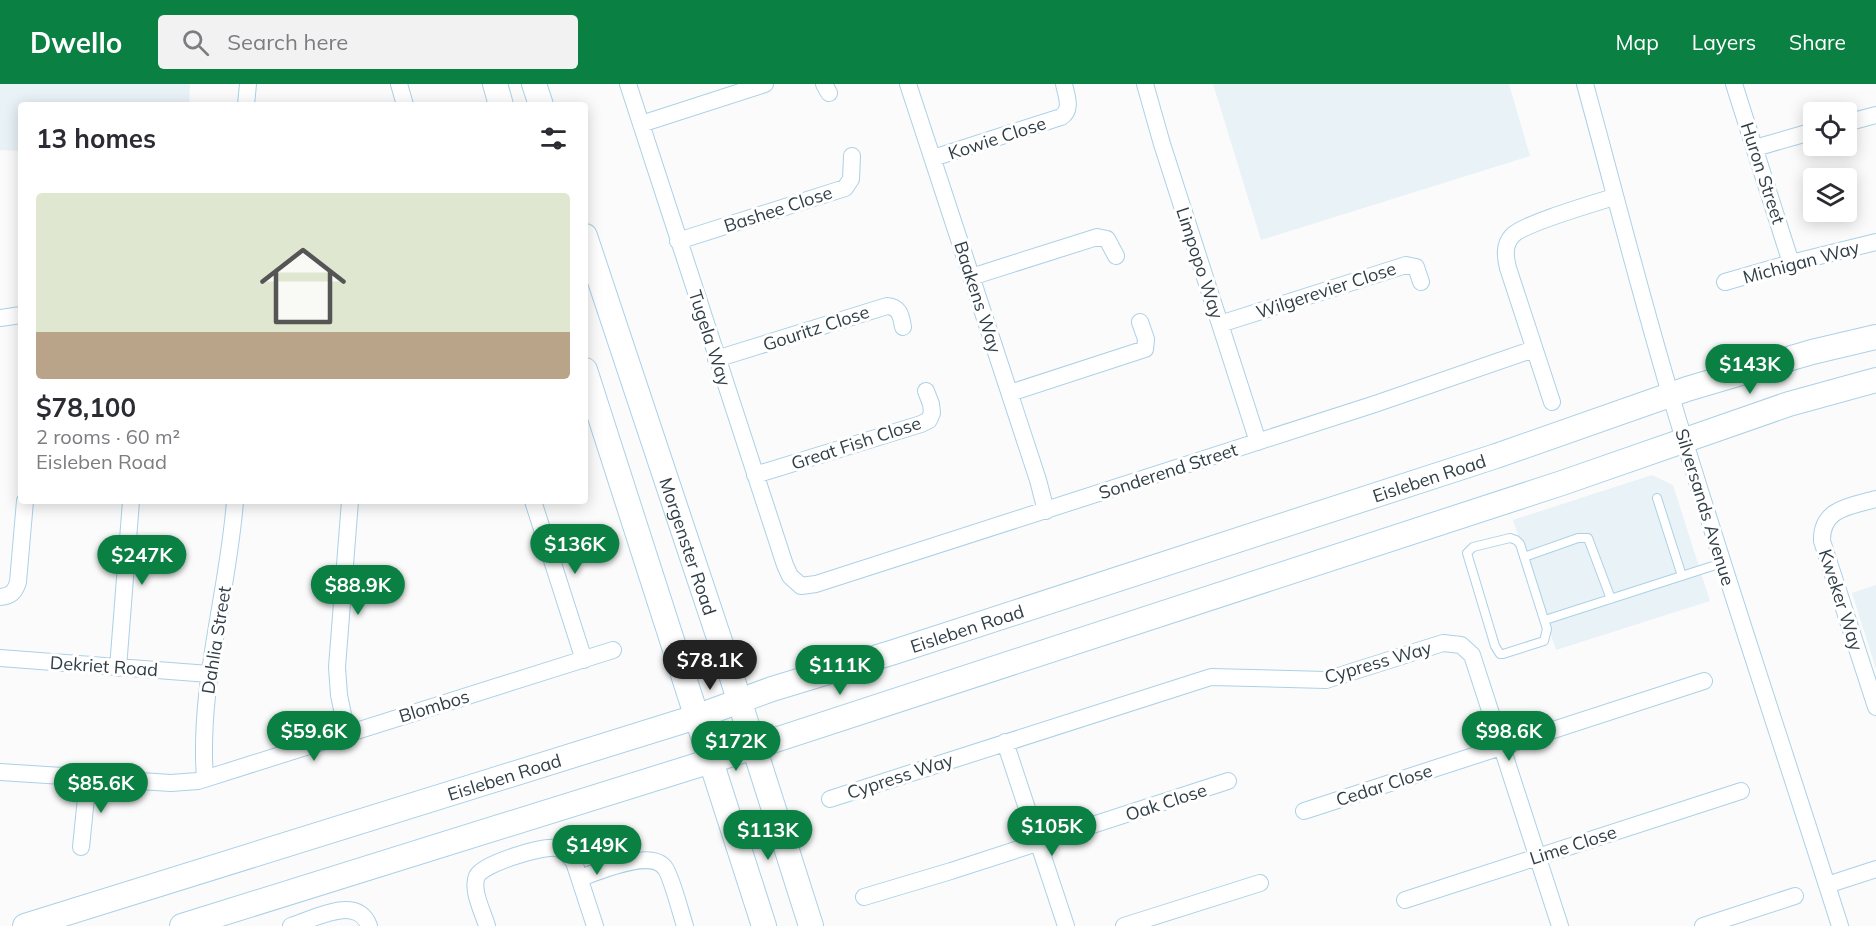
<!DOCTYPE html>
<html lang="en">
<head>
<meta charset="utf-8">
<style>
	:root { --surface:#fff; --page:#f2f2f3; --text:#2b2b33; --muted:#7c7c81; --accent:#0b8043 }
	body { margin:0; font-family:Mulish,sans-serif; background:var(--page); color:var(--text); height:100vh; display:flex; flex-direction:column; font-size:22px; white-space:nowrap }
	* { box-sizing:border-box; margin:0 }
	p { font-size:20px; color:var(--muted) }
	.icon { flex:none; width:33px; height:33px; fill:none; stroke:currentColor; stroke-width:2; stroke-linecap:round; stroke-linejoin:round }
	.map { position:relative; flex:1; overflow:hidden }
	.panel { position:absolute; left:18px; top:18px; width:570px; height:402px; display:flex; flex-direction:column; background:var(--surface); border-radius:6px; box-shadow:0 3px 15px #0003 }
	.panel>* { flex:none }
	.tools { position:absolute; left:1803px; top:18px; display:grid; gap:12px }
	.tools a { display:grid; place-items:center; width:54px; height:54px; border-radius:6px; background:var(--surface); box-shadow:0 3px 15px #0003; font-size:30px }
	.price { position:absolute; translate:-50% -51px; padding:0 14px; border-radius:21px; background:var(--accent); color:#fff; font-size:20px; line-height:39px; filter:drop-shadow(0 2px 3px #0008) }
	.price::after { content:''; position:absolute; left:50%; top:36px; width:18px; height:14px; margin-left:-9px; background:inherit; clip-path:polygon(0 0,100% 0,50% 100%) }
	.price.on { background:#222; color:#fff }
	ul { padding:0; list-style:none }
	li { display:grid; align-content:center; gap:12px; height:318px; padding:0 18px }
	li span { display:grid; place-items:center; height:186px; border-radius:6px; color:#555 }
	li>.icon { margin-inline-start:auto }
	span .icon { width:108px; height:108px; fill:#fffc; stroke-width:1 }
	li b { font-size:26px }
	h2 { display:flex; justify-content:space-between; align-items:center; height:72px; padding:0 18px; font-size:26px }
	header { display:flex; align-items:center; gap:36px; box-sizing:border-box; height:84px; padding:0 30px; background:var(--accent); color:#fff }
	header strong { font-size:28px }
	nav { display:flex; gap:33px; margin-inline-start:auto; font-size:21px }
	.search { width:420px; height:54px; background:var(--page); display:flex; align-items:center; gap:15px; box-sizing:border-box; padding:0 21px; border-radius:6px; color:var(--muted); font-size:22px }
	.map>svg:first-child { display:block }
	.built { fill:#e9f2f7 }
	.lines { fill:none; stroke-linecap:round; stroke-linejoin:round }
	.service-casing { stroke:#acd1e5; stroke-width:10 }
	.minor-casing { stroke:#acd1e5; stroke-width:18 }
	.secondary-casing { stroke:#acd1e5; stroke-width:26 }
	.service { stroke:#fff; stroke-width:8 }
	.minor { stroke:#fff; stroke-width:16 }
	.secondary { stroke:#fff; stroke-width:24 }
	.labels { text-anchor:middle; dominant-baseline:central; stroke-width:6; stroke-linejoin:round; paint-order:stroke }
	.street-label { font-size:18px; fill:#303f47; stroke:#fff }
</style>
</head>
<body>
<header>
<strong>Dwello</strong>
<div class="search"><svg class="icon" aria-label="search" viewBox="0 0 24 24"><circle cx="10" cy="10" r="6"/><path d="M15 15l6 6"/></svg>Search here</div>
<nav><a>Map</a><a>Layers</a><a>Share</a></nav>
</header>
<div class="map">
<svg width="1876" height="842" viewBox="0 0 1876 842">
	<rect width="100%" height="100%" fill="#fbfbfb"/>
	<path class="built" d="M0 0H190L189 21H21V67L0 66Z
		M1213 0H1509L1530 72 1261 156Z
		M1652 391 1673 401 1710 517 1556 566 1513 436Z
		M1876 501V585L1852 509Z"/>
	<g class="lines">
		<g class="service-casing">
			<path id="service" d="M1657 414 1682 492
				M1510 454 1516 456 1520 460 1547 545 1544 557 1503 570H1500L1495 562 1467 469 1473 463Z
				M1524 473 1578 454H1588L1611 515
				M1545 536 1722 479"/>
		</g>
		<g class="minor-casing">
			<path id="minor" d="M399 0 405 21
				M628 0 785 481 790 492 801 502 816 500 1375 320 1534 265
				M824 0 829 9
				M908 0 1038 396 1046 427
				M1145 0 1162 60 1258 358
				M1585 0C1613 102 1639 205 1669 306 1723 486 1783 663 1840 842
				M1734 0 1791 179
				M246 21 248 0
				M1846 39 1876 31
				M641 40 765 0
				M1755 64 1814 47
				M933 74 1061 33C1073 26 1066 11 1064 0
				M678 157 845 104 851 95 852 72
				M971 193 1097 153 1107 155 1116 172
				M1725 198 1791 179 1876 158
				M0 234 21 231
				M1220 240 1406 181 1416 183 1421 198
				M716 275 887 222C900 223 901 232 903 243
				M1010 309 1145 265 1146 255 1140 238
				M1552 318 1508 184C1505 172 1504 161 1512 152 1522 140 1595 119 1614 113
				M755 391 921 340 929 336 932 329 931 320 926 307
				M1876 415C1851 422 1821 424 1822 457L1876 623
				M533 417 584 576
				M0 513C11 512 15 508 18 498L25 417
				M0 574 209 590
				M118 584 131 417
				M347 650 339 611 337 583 350 417
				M1005 658 1066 842
				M0 688 171 699 198 697 613 566
				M205 695C198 601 228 510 235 417
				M830 715 1211 593 1326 596 1443 559 1461 561 1472 571 1560 842
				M1304 727 1704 597
				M81 763 88 694
				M580 794C598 788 651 764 665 784 671 791 681 830 685 842
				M1827 801 1876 785
				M864 813 951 787 1228 697
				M1405 816 1741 707
				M291 842C314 835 357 810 369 842
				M487 842C483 828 471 806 477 792 484 779 542 762 556 764 565 765 569 772 574 778L595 842
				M1124 842 1260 799
				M1703 842 1795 812"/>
		</g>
		<g class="secondary-casing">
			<g id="secondary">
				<path d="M495 0 501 21"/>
				<path d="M534 0 541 21"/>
				<path id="s1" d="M585 152 727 578 811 842"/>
				<path d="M585 286 764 842"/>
				<path id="s2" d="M25 842 696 633 772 605 894 568 1496 372 1687 305 1812 268 1876 253"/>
				<path d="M182 842 711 677 1562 399 1789 320 1876 296"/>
			</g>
		</g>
		<use href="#service" class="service"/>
		<use href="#minor" class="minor"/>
		<use href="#secondary" class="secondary"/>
	</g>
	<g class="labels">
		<g class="street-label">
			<text transform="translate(997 54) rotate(-18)">Kowie Close</text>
			<text transform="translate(1763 89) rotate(72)">Huron Street</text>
			<text transform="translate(778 125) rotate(-18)">Bashee Close</text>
			<text transform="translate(1801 178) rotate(-15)">Michigan Way</text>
			<text transform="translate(1200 179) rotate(72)">Limpopo Way</text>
			<text transform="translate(1326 206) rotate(-18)">Wilgerevier Close</text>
			<text transform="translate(978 213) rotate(72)">Baakens Way</text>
			<text transform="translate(816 244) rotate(-18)">Gouritz Close</text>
			<text transform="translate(710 254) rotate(72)">Tugela Way</text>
			<text transform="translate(856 359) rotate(-18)">Great Fish Close</text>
			<text transform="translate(1168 387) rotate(-18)">Sonderend Street</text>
			<text stroke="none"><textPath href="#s2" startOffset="1474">Eisleben Road</textPath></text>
			<text transform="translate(1705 423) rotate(73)">Silversands Avenue</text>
			<text stroke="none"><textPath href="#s1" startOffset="327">Morgenster Road</textPath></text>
			<text transform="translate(1841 516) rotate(72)">Kweker Way</text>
			<text stroke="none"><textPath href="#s2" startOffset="988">Eisleben Road</textPath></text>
			<text transform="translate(216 556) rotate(-81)">Dahlia Street</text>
			<text transform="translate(1378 578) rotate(-16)">Cypress Way</text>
			<text transform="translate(104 582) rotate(4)">Dekriet Road</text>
			<text transform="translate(434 622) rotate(-17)">Blombos</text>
			<text stroke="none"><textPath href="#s2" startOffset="502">Eisleben Road</textPath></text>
			<text transform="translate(900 692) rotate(-18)">Cypress Way</text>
			<text transform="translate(1384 701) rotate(-18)">Cedar Close</text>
			<text transform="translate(1166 718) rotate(-18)">Oak Close</text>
			<text transform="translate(1573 761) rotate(-18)">Lime Close</text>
		</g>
	</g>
</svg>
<div class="tools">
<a><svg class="icon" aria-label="locate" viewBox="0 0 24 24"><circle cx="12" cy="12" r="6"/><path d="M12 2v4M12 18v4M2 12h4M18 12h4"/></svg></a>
<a><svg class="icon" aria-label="layers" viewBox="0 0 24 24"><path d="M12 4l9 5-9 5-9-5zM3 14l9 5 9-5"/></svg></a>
</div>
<b class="price" style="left:1750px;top:311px">$143K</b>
<b class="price" style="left:575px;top:491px">$136K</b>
<b class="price" style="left:142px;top:502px">$247K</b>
<b class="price" style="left:358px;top:532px">$88.9K</b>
<b class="price on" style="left:710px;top:607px">$78.1K</b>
<b class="price" style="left:840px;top:612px">$111K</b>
<b class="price" style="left:314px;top:678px">$59.6K</b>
<b class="price" style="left:1509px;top:678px">$98.6K</b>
<b class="price" style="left:736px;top:688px">$172K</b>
<b class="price" style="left:101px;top:730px">$85.6K</b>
<b class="price" style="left:1052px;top:773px">$105K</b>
<b class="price" style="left:768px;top:777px">$113K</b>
<b class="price" style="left:597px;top:792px">$149K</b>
<section class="panel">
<h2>13 homes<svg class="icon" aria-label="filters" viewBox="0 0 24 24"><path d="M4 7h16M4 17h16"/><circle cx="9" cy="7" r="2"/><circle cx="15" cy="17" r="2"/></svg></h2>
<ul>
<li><span style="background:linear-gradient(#dfe7d0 75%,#b9a48a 0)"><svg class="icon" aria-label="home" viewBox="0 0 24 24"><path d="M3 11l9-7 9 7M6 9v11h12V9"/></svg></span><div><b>$78,100</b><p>2 rooms · 60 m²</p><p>Eisleben Road</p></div></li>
</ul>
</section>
</div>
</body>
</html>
